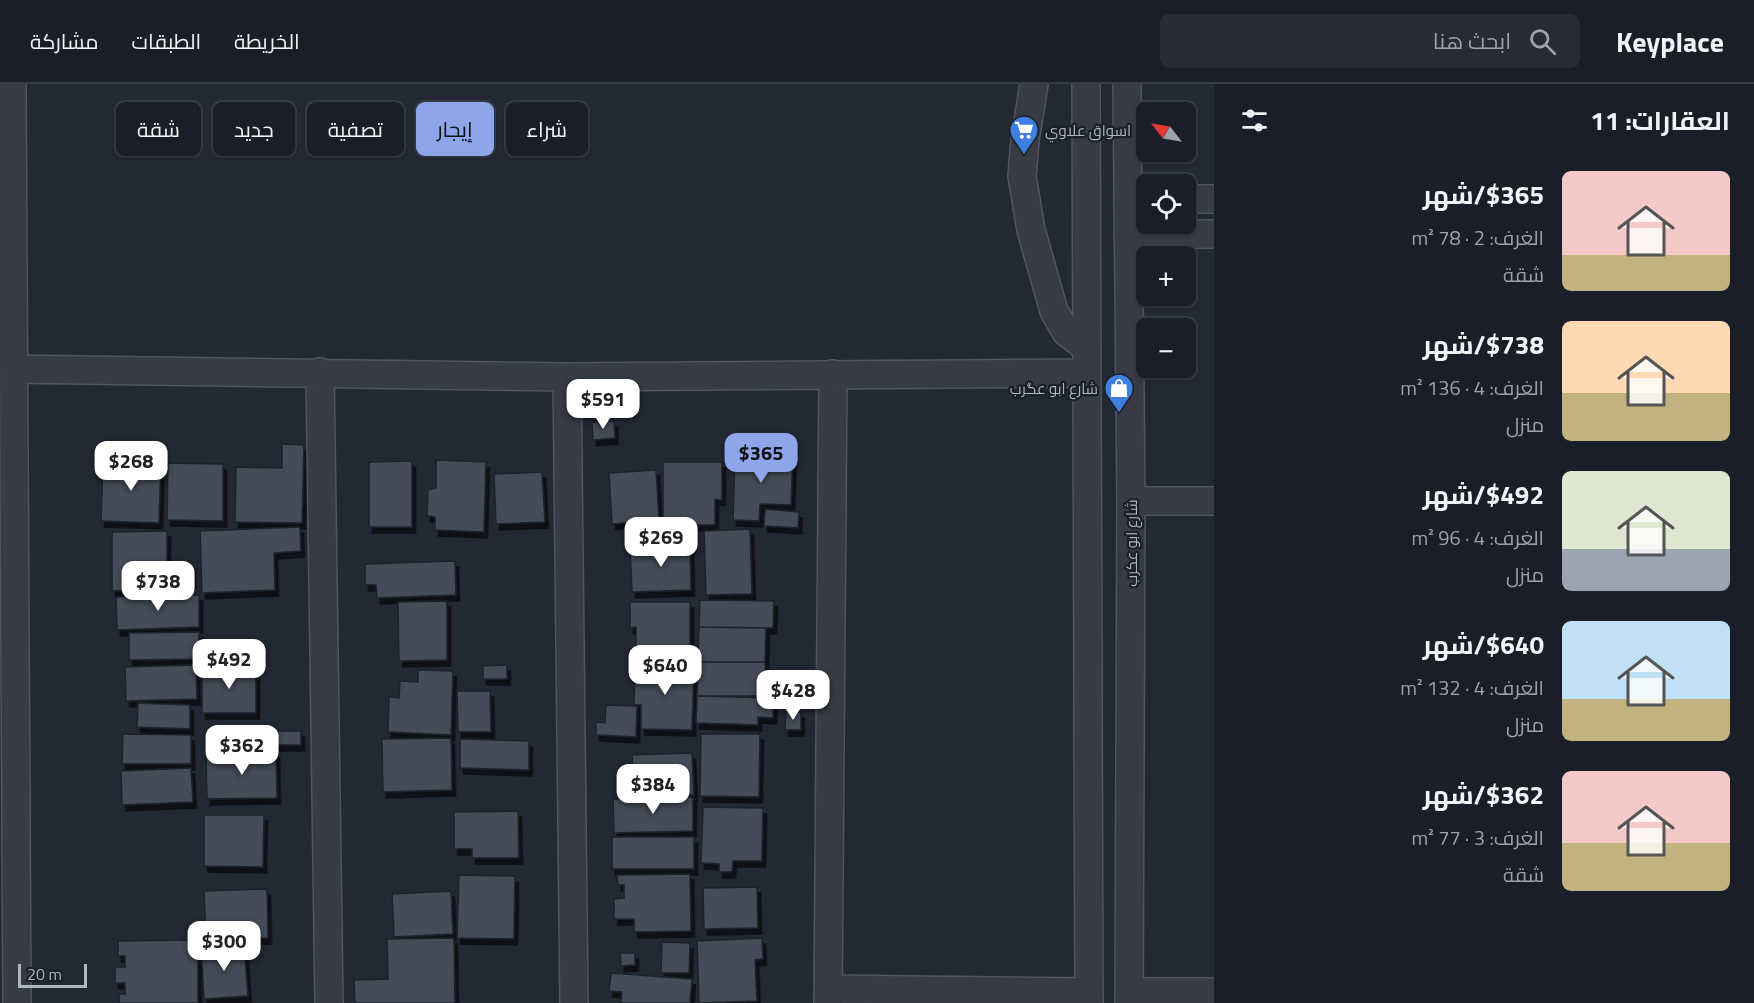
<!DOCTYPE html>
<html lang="ar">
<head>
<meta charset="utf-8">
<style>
	:root { --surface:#1a1e28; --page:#272b34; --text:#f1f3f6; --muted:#9fa2a8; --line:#383c45; --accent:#8da6ea }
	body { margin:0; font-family:"Titillium Web",Cairo,sans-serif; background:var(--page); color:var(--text); direction:rtl; height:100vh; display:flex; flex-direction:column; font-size:22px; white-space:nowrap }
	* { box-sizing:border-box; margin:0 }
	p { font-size:20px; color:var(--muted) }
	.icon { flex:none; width:33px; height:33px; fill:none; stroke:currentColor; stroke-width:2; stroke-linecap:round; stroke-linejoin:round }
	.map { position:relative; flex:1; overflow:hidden; direction:ltr }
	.side { display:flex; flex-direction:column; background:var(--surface); width:540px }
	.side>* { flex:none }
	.banner { position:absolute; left:18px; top:18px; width:570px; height:54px; direction:rtl; display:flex; gap:12px }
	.needle { width:39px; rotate:301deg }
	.controls { position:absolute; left:1136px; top:18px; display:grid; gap:12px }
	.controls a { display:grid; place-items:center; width:60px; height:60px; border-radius:9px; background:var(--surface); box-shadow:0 2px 4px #0004,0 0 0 2px var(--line); font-size:30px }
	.scale { position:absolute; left:18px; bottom:15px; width:69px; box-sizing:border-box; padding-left:6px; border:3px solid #b0b5c2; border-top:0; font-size:16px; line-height:21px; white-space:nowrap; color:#b0b5c2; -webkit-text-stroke:4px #1b202a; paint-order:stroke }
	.price { position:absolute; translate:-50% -51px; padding:0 14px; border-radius:12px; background:#fff; color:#222; font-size:20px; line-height:39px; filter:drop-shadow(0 2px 3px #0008) }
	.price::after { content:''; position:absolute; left:50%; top:36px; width:18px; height:14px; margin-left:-9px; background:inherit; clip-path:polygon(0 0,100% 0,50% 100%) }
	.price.current { background:var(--accent); color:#111 }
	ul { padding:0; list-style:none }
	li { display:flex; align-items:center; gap:18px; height:150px; padding:0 24px }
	li span { display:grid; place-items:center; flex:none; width:168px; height:120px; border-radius:9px; color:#555 }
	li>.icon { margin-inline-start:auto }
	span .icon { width:72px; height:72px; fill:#fffc; stroke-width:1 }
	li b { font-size:26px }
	h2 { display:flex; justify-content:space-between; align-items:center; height:72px; padding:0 24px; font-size:26px }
	.pill { padding:0 21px; border-radius:9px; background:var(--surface); box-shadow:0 2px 4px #0004,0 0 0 2px var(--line); font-size:21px; line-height:54px }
	.pill.current { background:var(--accent); color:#111 }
	header { display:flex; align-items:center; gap:36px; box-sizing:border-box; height:84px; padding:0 30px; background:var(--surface); border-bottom:2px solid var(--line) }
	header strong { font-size:28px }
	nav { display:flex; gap:33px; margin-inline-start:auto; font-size:21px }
	.search { width:420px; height:54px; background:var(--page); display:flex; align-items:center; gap:15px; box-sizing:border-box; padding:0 21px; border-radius:9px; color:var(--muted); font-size:22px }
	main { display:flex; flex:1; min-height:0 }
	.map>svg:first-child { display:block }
	.building { fill:#444b59; stroke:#1d222c; stroke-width:1.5; filter:url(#shadow) }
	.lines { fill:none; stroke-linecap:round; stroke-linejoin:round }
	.minor-casing { stroke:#505560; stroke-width:30 }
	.minor { stroke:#363b46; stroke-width:27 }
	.labels { text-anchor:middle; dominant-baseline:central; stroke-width:4.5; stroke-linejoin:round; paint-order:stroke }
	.poi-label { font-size:15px; fill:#b0b5c2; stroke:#1b202a; text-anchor:start }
	.street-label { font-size:15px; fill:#b0b5c2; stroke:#1b202a }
</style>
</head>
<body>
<header>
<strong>Keyplace</strong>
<div class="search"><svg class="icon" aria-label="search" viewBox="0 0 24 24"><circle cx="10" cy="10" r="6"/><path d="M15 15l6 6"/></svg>ابحث هنا</div>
<nav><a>الخريطة</a><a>الطبقات</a><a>مشاركة</a></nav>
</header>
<main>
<section class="side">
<h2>العقارات: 11<svg class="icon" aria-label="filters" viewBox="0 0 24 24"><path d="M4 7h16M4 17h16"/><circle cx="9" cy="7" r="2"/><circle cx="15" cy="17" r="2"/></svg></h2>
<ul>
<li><span style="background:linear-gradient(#f6c9c9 70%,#c2b280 0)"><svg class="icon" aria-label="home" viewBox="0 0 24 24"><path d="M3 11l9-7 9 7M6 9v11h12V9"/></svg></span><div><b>$365/شهر</b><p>الغرف: 2 · 78 m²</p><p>شقة</p></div></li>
<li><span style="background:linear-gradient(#ffd9b3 60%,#c2b280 0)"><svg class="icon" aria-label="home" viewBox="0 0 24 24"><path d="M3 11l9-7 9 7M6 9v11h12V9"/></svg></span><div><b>$738/شهر</b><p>الغرف: 4 · 136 m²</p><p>منزل</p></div></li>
<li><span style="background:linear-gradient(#dfe7d0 65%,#9aa5b1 0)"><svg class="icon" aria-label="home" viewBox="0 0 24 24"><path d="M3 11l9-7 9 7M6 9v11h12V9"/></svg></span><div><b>$492/شهر</b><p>الغرف: 4 · 96 m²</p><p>منزل</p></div></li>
<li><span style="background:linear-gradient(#bfe0f5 65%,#c2b280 0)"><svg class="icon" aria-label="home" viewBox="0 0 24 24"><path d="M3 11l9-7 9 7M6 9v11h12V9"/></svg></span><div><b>$640/شهر</b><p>الغرف: 4 · 132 m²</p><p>منزل</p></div></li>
<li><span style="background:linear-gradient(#f6c9c9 60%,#c2b280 0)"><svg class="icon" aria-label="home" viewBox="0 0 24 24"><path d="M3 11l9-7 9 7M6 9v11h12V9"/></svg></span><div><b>$362/شهر</b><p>الغرف: 3 · 77 m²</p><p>شقة</p></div></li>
</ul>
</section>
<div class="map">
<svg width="1214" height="919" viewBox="0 0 1214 919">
	<defs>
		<filter id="shadow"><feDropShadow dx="3.5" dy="6" stdDeviation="0" flood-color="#0009"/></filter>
	</defs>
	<rect width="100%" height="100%" fill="#232835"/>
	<path class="building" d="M614 337 615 354 593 356 592 338Z
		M282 360 304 361 302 439 235 438 236 383 282 384Z
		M735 371 793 372 791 421 760 420 759 437 733 436Z
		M436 376 486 378 484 448 435 446V433L427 432 428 406 436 404Z
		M412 377V443H369V378Z
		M103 378 161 380 159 439 101 437Z
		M663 378H722V416L715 415V441H663Z
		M168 379 223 380V437L167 436Z
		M656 386 659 436 612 440 609 389Z
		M542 388 545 438 496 440 494 390Z
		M765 425 799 428 798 444 764 442Z
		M300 443 301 467 274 469 275 506 202 509 200 447Z
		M750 445 752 510 706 511 704 447Z
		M167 447V481L192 480V499H182V506L112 507V448Z
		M690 460 691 506 632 508 630 462Z
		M455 477 456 511 377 514 376 501H365V480Z
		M199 511V543L117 546 116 513Z
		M700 516 774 517 773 544 699 543Z
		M447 517V576L399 577 398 518Z
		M630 518H690V575H636V543L630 544Z
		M699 543 766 544 765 578H698Z
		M199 548V575L129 576V549Z
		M698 578H765L766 612H697Z
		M196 581 197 615 126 617 125 583Z
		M507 581V595H483V582Z
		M635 581 694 582 692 646 641 645V621H634Z
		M202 584H256V629H202Z
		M418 586 453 587 451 651 388 648 389 613 399 614 400 597 418 598Z
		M457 607H490L491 648H458Z
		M697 612 774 614 773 634 758 633V641L696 639Z
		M138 619 190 621V645L137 643Z
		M606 621 637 622 636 653 596 651V638L605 639Z
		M786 628H801V646H785Z
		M260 647H301V661H260Z
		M123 650 191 651V680H122Z
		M701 650H760L759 713 700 712Z
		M451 654 452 706 383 708 382 655Z
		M460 655 529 657V686L460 684Z
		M276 668 277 714 207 715 206 669Z
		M692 669 694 711 634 713 632 671Z
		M191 684 193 718 122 721 121 687Z
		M693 713V747L614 749 613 715Z
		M703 723 763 724 762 777H733L732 788H719V780L701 779Z
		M518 727 519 774H472V765H454V728Z
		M204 731H264L263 783 204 782Z
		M612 753H694V785H612Z
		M690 790 691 847 634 848V835H614V815L624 814V801H618L617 791Z
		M459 791 515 792 514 855 457 854Z
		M757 803 758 844 704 845 703 804Z
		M267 805 268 854 206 856 204 807Z
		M451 807 453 850 394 853 392 810Z
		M454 854 455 919H355L354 896 388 895 387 855Z
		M762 854 763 875 755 876 757 917 699 919 697 857Z
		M198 856V919H119V910H125V899H115V883H125V872H118V857Z
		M662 858 690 859 689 889H661Z
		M244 860 248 912 204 915 201 863Z
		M620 869H635V881L621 882Z
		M611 889 692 895 690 919H621L622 908 609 907Z"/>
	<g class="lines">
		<g class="minor-casing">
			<path id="minor" d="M12 0 17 919
				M1034 0 1025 56 1022 92 1031 146 1054 227 1066 248 1087 264
				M1086 0 1089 919
				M1127 0 1131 417 1129 919
				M1185 115H1214
				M1128 151 1214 150
				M12 285 567 293 1087 289
				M320 288 329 919
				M567 293 574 919
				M1131 417H1214
				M828 905 1089 908
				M1129 908H1214
				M828 919 833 290"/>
		</g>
		<use href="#minor" class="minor"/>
	</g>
	<defs>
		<g id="supermarket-pin" transform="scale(1.5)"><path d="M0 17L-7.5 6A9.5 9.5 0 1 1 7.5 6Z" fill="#3f7fe0" stroke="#1b202a"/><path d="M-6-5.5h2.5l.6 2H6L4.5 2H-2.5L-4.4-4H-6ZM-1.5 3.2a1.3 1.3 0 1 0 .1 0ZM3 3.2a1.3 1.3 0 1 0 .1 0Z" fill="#fff"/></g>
		<g id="shop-pin" transform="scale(1.5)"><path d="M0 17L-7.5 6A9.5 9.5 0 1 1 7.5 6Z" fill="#3f7fe0" stroke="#1b202a"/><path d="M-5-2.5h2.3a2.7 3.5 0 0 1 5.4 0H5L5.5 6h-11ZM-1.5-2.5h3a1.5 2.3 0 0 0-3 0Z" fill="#fff"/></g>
	</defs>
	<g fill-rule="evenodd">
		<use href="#supermarket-pin" x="1024" y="46"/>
		<use href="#shop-pin" x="1119" y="304"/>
	</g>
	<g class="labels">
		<g class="poi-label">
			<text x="1045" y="46">اسواق علاوي</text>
			<text x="1098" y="304" text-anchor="end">شارع ابو عگرب</text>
		</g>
		<g class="street-label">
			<text transform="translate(1131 459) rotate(-90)">شارع ابو عكرب</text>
		</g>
	</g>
</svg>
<div class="controls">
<a><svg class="needle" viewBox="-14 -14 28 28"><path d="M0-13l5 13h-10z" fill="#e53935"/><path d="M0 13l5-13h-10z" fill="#9fa2a8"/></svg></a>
<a><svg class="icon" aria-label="locate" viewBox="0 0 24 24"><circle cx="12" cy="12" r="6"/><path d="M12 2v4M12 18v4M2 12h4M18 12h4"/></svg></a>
<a>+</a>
<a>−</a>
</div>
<div class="scale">20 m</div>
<b class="price" style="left:603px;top:346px">$591</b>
<b class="price current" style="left:761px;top:400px">$365</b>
<b class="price" style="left:131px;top:408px">$268</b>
<b class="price" style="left:661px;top:484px">$269</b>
<b class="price" style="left:158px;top:528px">$738</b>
<b class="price" style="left:229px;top:606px">$492</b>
<b class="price" style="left:665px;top:612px">$640</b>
<b class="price" style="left:793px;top:637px">$428</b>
<b class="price" style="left:242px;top:692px">$362</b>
<b class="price" style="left:653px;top:731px">$384</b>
<b class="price" style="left:224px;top:888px">$300</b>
<div class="banner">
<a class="pill">شراء</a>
<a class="pill current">إيجار</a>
<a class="pill">تصفية</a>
<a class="pill">جديد</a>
<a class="pill">شقة</a>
</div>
</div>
</main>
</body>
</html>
